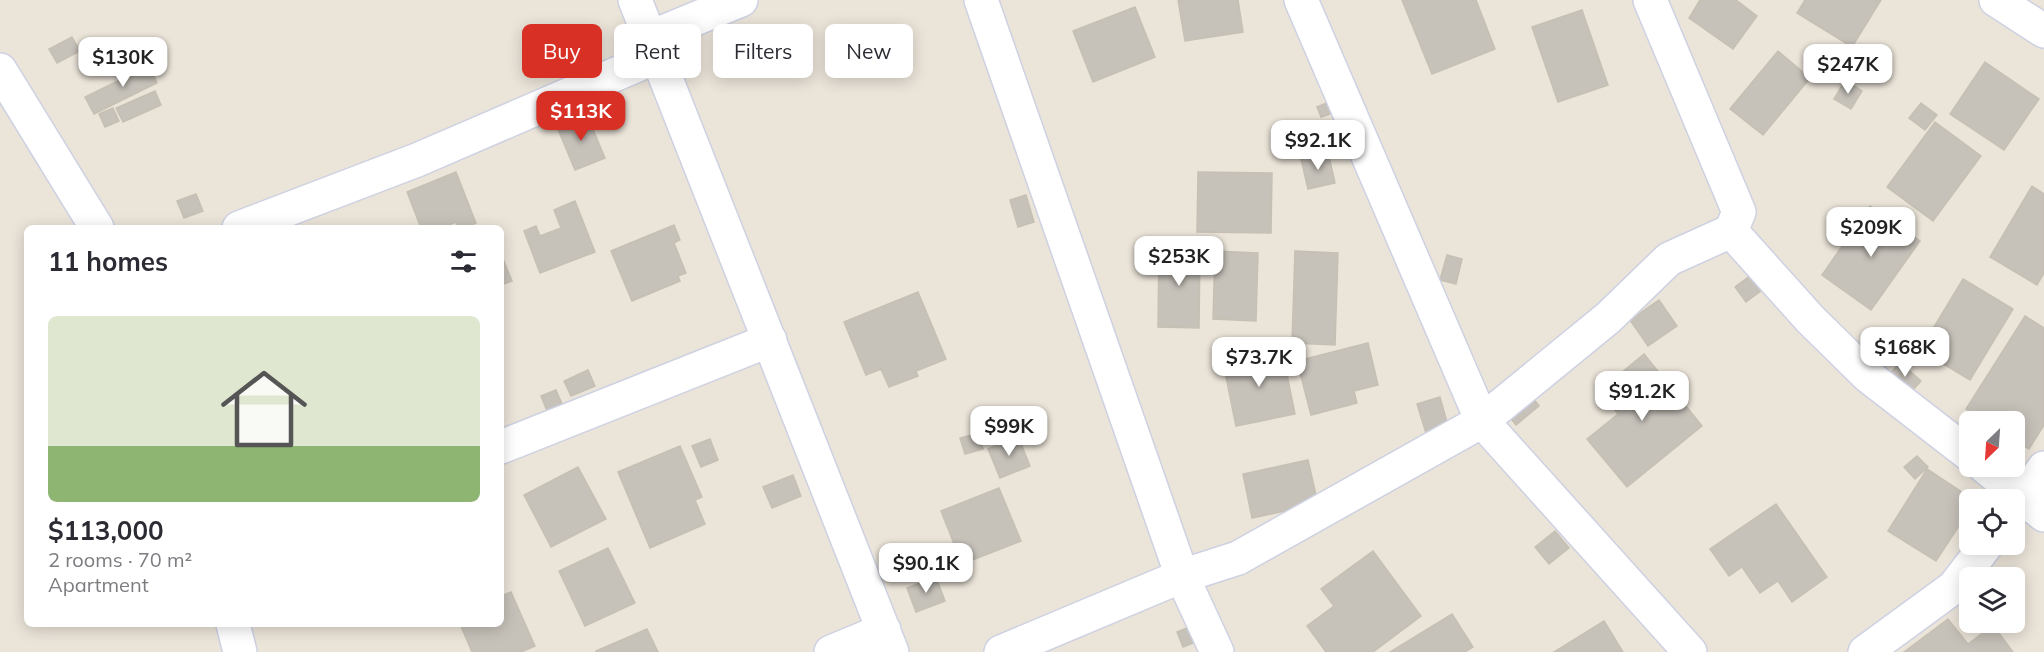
<!DOCTYPE html>
<html lang="en">
<head>
<meta charset="utf-8">
<style>
	:root { --surface:#fff; --page:#f7f7f7; --text:#2b2b33; --muted:#7c7c81; --line:#e1e1e2; --accent:#d93025 }
	body { margin:0; font-family:Mulish,sans-serif; background:var(--page); color:var(--text); height:100vh; display:flex; flex-direction:column; font-size:22px; white-space:nowrap }
	* { box-sizing:border-box; margin:0 }
	p { font-size:20px; color:var(--muted) }
	.icon { flex:none; width:33px; height:33px; fill:none; stroke:currentColor; stroke-width:2; stroke-linecap:round; stroke-linejoin:round }
	.map { position:relative; flex:1; overflow:hidden }
	.panel { position:absolute; left:24px; top:225px; width:480px; height:402px; display:flex; flex-direction:column; background:var(--surface); border-radius:9px; box-shadow:0 3px 15px #0003 }
	.panel>* { flex:none }
	.top-card { position:absolute; left:522px; top:24px; width:570px; height:54px; display:flex; gap:12px }
	.needle { width:39px; rotate:205deg }
	.tools { position:absolute; left:1959px; top:411px; display:grid; gap:12px }
	.tools a { display:grid; place-items:center; width:66px; height:66px; border-radius:9px; background:var(--surface); box-shadow:0 3px 15px #0003; font-size:30px }
	.price { position:absolute; translate:-50% -51px; padding:0 14px; border-radius:12px; background:#fff; color:#222; font-size:20px; line-height:39px; filter:drop-shadow(0 2px 3px #0008) }
	.price::after { content:''; position:absolute; left:50%; top:36px; width:18px; height:14px; margin-left:-9px; background:inherit; clip-path:polygon(0 0,100% 0,50% 100%) }
	.price.current { background:var(--accent); color:#fff }
	ul { padding:0; list-style:none }
	li { display:grid; align-content:center; gap:12px; height:318px; padding:0 24px }
	li+li { border-top:2px solid var(--line) }
	li span { display:grid; place-items:center; height:186px; border-radius:9px; color:#555 }
	li>.icon { margin-inline-start:auto }
	span .icon { width:108px; height:108px; fill:#fffc; stroke-width:1 }
	li b { font-size:26px }
	h2 { display:flex; justify-content:space-between; align-items:center; height:72px; padding:0 24px; font-size:26px }
	.tag { padding:0 21px; border-radius:9px; background:var(--surface); box-shadow:0 3px 15px #0003; font-size:21px; line-height:54px }
	.tag.current { background:var(--accent); color:#fff }
	.map>svg:first-child { display:block }
	.building { fill:#c6c1b9; stroke:#c6c0b3; stroke-width:1.5 }
	.lines { fill:none; stroke-linecap:round; stroke-linejoin:round }
	.minor-casing { stroke:#ced1e2; stroke-width:36 }
	.minor { stroke:#fff; stroke-width:33 }
</style>
</head>
<body>
<div class="map">
<svg width="2044" height="652" viewBox="0 0 2044 652">
	<rect width="100%" height="100%" fill="#ebe4d9"/>
	<path class="building" d="M1178 0H1238L1243 32 1185 41Z
		M1402 0H1476L1495 49 1432 74Z
		M1700 0H1736L1757 16 1733 49 1689 18Z
		M1805 0H1881L1852 47 1797 13Z
		M1135 7 1155 57 1093 82 1073 31Z
		M1582 10 1608 85 1558 102 1532 27Z
		M72 37 80 51 57 63 49 49Z
		M1778 51 1810 78 1763 135 1730 109Z
		M144 56 157 83 94 114 85 97 138 71 133 61Z
		M1985 62 2039 99 2004 150 1950 114Z
		M1845 80 1862 91 1851 109 1834 99Z
		M155 91 161 105 123 122 116 108Z
		M1329 102 1333 113 1321 117 1317 107Z
		M1921 103 1937 115 1925 130 1909 118Z
		M113 108 119 121 105 127 99 114Z
		M587 115 605 158 575 170 557 127Z
		M1935 122 1981 156 1933 221 1887 187Z
		M1328 152 1335 183 1308 189 1301 159Z
		M456 172 476 223 463 228H458L456 222 449 225 450 228H421L407 192Z
		M1198 172 1272 173 1271 233 1197 232Z
		M2032 186 2044 194V273L2037 285 1990 257Z
		M196 194 203 211 184 218 177 201Z
		M1026 195 1034 222 1018 227 1010 200Z
		M575 201 595 252 540 273 524 231 536 226 540 236 561 228 554 210Z
		M1870 206 1920 241 1871 310 1822 275Z
		M674 225 680 240 674 243 686 273 678 276 680 281 632 301 611 251Z
		M1159 246 1200 247 1199 328 1158 327Z
		M1215 251 1258 253 1256 321 1213 319Z
		M1295 251 1338 253 1335 345 1292 343Z
		M501 254 512 281 501 285Z
		M1447 255 1462 259 1456 284 1440 280Z
		M1751 275 1762 290 1746 302 1735 287Z
		M1963 279 2013 309 1970 380 1920 350Z
		M918 292 946 359 916 371 918 376 889 387 881 369 866 375 844 322Z
		M1659 300 1677 326 1648 346 1630 320Z
		M2025 316 2044 328V425L2029 449 2014 440V422H1985L1966 409Z
		M1368 343 1378 385 1354 391 1357 403 1311 415 1297 361Z
		M1282 350 1295 414 1236 426 1223 362Z
		M1644 354 1702 426 1627 487 1587 439 1618 414 1599 391Z
		M1900 362 1921 381 1910 393 1889 375Z
		M588 370 595 386 571 396 564 381Z
		M1526 389 1539 406 1516 425 1503 409Z
		M556 390 562 404 547 411 541 396Z
		M1440 397 1448 426 1426 433 1417 404Z
		M979 433 983 449 965 454 960 438Z
		M1018 436 1030 466 1000 478 988 449Z
		M710 439 718 460 701 467 692 446Z
		M680 446 702 497 695 500 705 524 650 548 618 472Z
		M1917 456 1928 467 1915 479 1904 467Z
		M1308 460 1318 504 1252 518 1243 474Z
		M578 467 606 519 551 547 524 495Z
		M1927 469 1974 500H1970V509L1936 561 1888 531Z
		M793 475 801 496 772 508 763 487Z
		M999 488 1021 541 962 564 941 511Z
		M1776 504 1827 577 1792 602 1778 581 1760 593 1742 567 1729 576 1710 549Z
		M1555 531 1569 548 1549 564 1535 547Z
		M608 548 635 603 585 626 559 571Z
		M1373 551 1421 616 1373 652H1326L1307 626 1334 606 1321 589Z
		M936 577 945 601 916 612 907 588Z
		M511 592 535 646 521 652H472L460 624H501V596Z
		M1452 614 1473 647 1465 652H1390Z
		M1948 619 1968 644 1993 625 2013 652H1904Z
		M1604 621 1623 652H1554Z
		M1192 626 1198 641 1183 647 1177 632Z
		M647 629 658 652H596V651Z"/>
	<g class="lines">
		<g class="minor-casing">
			<path id="minor" d="M635 0 892 652
				M981 0 1182 576 1217 652
				M1301 0 1482 421 1690 652
				M1650 0 1739 212 1731 231 1810 319 1868 376 1970 455
				M1996 0 2044 31
				M651 37 741 0
				M0 70 97 228
				M239 228 417 160 658 56
				M501 447 770 340
				M1984 466 2044 515
				M2014 510 2044 468
				M233 624 240 652
				M831 652 884 630
				M1001 652 1182 576 1238 558 1482 421 1608 318 1669 259 1731 231
				M1865 652 1954 587 1987 544"/>
		</g>
		<use href="#minor" class="minor"/>
	</g>
</svg>
<div class="tools">
<a><svg class="needle" viewBox="-14 -14 28 28"><path d="M0-13l5 13h-10z" fill="#e53935"/><path d="M0 13l5-13h-10z" fill="#7c7c81"/></svg></a>
<a><svg class="icon" aria-label="locate" viewBox="0 0 24 24"><circle cx="12" cy="12" r="6"/><path d="M12 2v4M12 18v4M2 12h4M18 12h4"/></svg></a>
<a><svg class="icon" aria-label="layers" viewBox="0 0 24 24"><path d="M12 4l9 5-9 5-9-5zM3 14l9 5 9-5"/></svg></a>
</div>
<b class="price" style="left:123px;top:88px">$130K</b>
<b class="price" style="left:1848px;top:95px">$247K</b>
<b class="price current" style="left:581px;top:142px">$113K</b>
<b class="price" style="left:1318px;top:171px">$92.1K</b>
<b class="price" style="left:1871px;top:258px">$209K</b>
<b class="price" style="left:1179px;top:287px">$253K</b>
<b class="price" style="left:1905px;top:378px">$168K</b>
<b class="price" style="left:1259px;top:388px">$73.7K</b>
<b class="price" style="left:1642px;top:422px">$91.2K</b>
<b class="price" style="left:1009px;top:457px">$99K</b>
<b class="price" style="left:926px;top:594px">$90.1K</b>
<div class="top-card">
<a class="tag current">Buy</a>
<a class="tag">Rent</a>
<a class="tag">Filters</a>
<a class="tag">New</a>
</div>
<section class="panel">
<h2>11 homes<svg class="icon" aria-label="filters" viewBox="0 0 24 24"><path d="M4 7h16M4 17h16"/><circle cx="9" cy="7" r="2"/><circle cx="15" cy="17" r="2"/></svg></h2>
<ul>
<li><span style="background:linear-gradient(#dfe7d0 70%,#8fb573 0)"><svg class="icon" aria-label="home" viewBox="0 0 24 24"><path d="M3 11l9-7 9 7M6 9v11h12V9"/></svg></span><div><b>$113,000</b><p>2 rooms · 70 m²</p><p>Apartment</p></div></li>
</ul>
</section>
</div>
</body>
</html>
